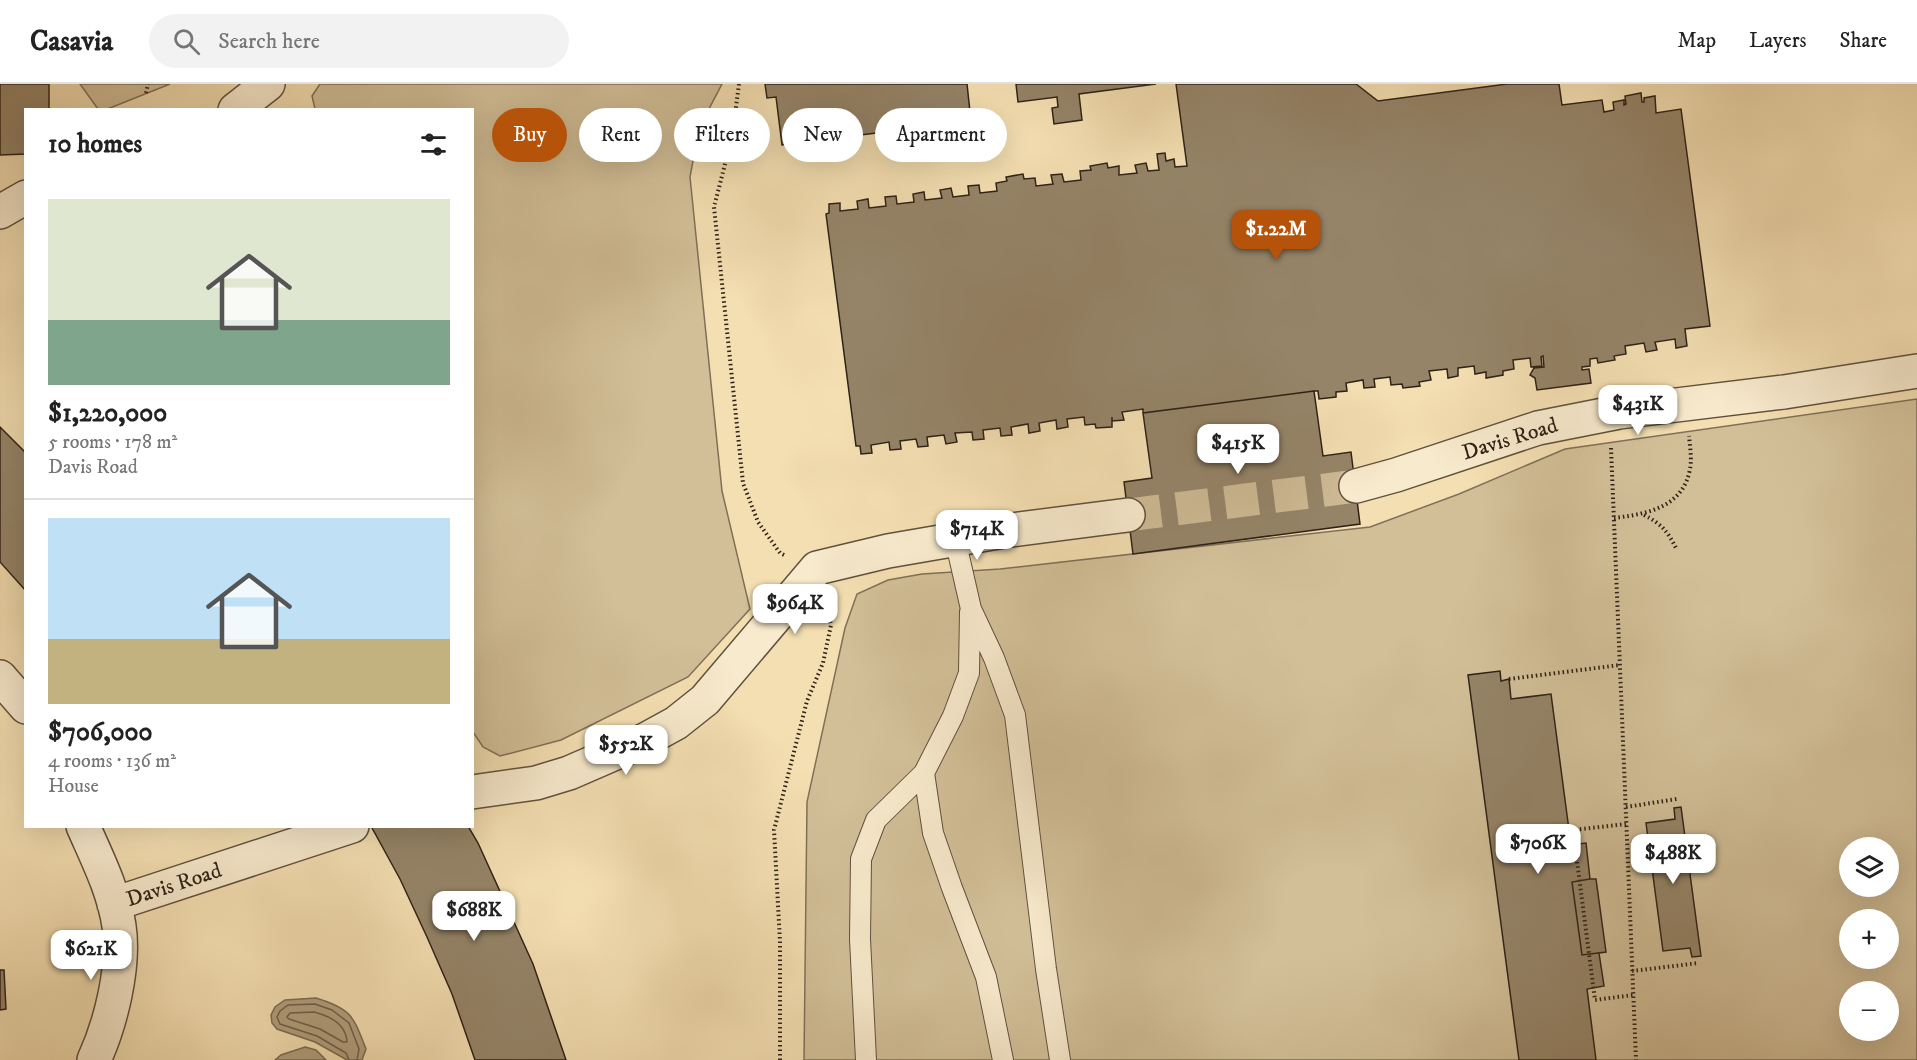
<!DOCTYPE html>
<html lang="en">
<head>
<meta charset="utf-8">
<style>
	:root { --surface:#fff; --page:#f2f2f2; --text:#222; --muted:#767676; --line:#e0e0e0; --accent:#b45309 }
	body { margin:0; font-family:"IM FELL DW Pica",serif; background:var(--page); color:var(--text); height:100vh; display:flex; flex-direction:column; font-size:22px; white-space:nowrap }
	* { box-sizing:border-box; margin:0 }
	p { font-size:20px; color:var(--muted) }
	.icon { flex:none; width:33px; height:33px; fill:none; stroke:currentColor; stroke-width:2; stroke-linecap:round; stroke-linejoin:round }
	.map { position:relative; flex:1; overflow:hidden }
	.side { position:absolute; left:24px; top:24px; width:450px; height:720px; display:flex; flex-direction:column; background:var(--surface); border-radius:0px; box-shadow:0 6px 24px #0002 }
	.side>* { flex:none }
	.banner { position:absolute; left:492px; top:24px; width:570px; height:54px; display:flex; gap:12px }
	.tools { position:absolute; left:1839px; top:753px; display:grid; gap:12px }
	.tools a { display:grid; place-items:center; width:60px; height:60px; border-radius:50%; background:var(--surface); box-shadow:0 6px 24px #0002; font-size:30px }
	.price { position:absolute; translate:-50% -51px; padding:0 14px; border-radius:12px; background:#fff; color:#222; font-size:20px; line-height:39px; filter:drop-shadow(0 2px 3px #0008) }
	.price::after { content:''; position:absolute; left:50%; top:36px; width:18px; height:14px; margin-left:-9px; background:inherit; clip-path:polygon(0 0,100% 0,50% 100%) }
	.price.selected { background:var(--accent); color:#fff }
	ul { padding:0; list-style:none }
	li { display:grid; align-content:center; gap:12px; height:318px; padding:0 24px }
	li+li { border-top:2px solid var(--line) }
	li span { display:grid; place-items:center; height:186px; border-radius:0px; color:#555 }
	li>.icon { margin-inline-start:auto }
	span .icon { width:108px; height:108px; fill:#fffc; stroke-width:1 }
	li b { font-size:26px }
	h2 { display:flex; justify-content:space-between; align-items:center; height:72px; padding:0 24px; font-size:26px }
	.tag { padding:0 21px; border-radius:27px; background:var(--surface); box-shadow:0 6px 24px #0002; font-size:21px; line-height:54px }
	.tag.selected { background:var(--accent); color:#fff }
	header { display:flex; align-items:center; gap:36px; box-sizing:border-box; height:84px; padding:0 30px; background:var(--surface); border-bottom:2px solid var(--line) }
	header strong { font-size:28px }
	nav { display:flex; gap:33px; margin-inline-start:auto; font-size:21px }
	.search { width:420px; height:54px; background:var(--page); display:flex; align-items:center; gap:15px; box-sizing:border-box; padding:0 21px; border-radius:33px; color:var(--muted); font-size:22px }
	.map>svg:first-child { display:block }
	.green { fill:#d2bf98; stroke:#807058; stroke-width:1.5; fill-rule:evenodd }
	.water { fill:#b19f7d; stroke:#7d6d54; stroke-width:1.5 }
	.lines { fill:none; stroke-linecap:round; stroke-linejoin:round }
	.shore { stroke:#70604a; stroke-width:1.5 }
	.building { fill:#958468; stroke:#2e2217; stroke-width:1.5 }
	.minor-tunnel { stroke:#ccb993; stroke-width:33; stroke-dasharray:33 16; stroke-linecap:butt }
	.service-casing { stroke:#60513e; stroke-width:22 }
	.minor-casing { stroke:#60513e; stroke-width:36 }
	.path { stroke:#2e2217; stroke-width:4; stroke-dasharray:1.5 3; stroke-linecap:butt }
	.service { stroke:#f8eacd; stroke-width:20 }
	.minor { stroke:#f8eacd; stroke-width:33 }
	.labels { text-anchor:middle; dominant-baseline:central; stroke-width:6; stroke-linejoin:round; paint-order:stroke }
	.street-label { font-size:22px; fill:#2e2217; stroke:#f8eacd }
</style>
</head>
<body>
<header>
<strong>Casavia</strong>
<div class="search"><svg class="icon" aria-label="search" viewBox="0 0 24 24"><circle cx="10" cy="10" r="6"/><path d="M15 15l6 6"/></svg>Search here</div>
<nav><a>Map</a><a>Layers</a><a>Share</a></nav>
</header>
<div class="map">
<svg width="1917" height="976" viewBox="0 0 1917 976">
	<rect width="100%" height="100%" fill="#f4dfb2"/>
	<filter id="stains"><feTurbulence type="fractalNoise" baseFrequency=".00333" numOctaves="4"/><feColorMatrix values="0 0 0 0 .2 0 0 0 0 .09 0 0 0 0 .02 0 0 0 .5 -.17"/></filter>
	<radialGradient id="worn" r=".72"><stop offset=".6" stop-color="#630" stop-opacity="0"/><stop offset="1" stop-color="#630" stop-opacity=".3"/></radialGradient>
	<path class="green" d="M80 0H170L105 26 98 25Z
		M320 0H722L699 44 690 93 722 407 750 525 688 593 561 656 500 672 483 663 473 648 472 26 315 25 312 12Z
		M1917 315V976H804L807 718 845 544 857 510 888 496 922 490 1000 485 1370 443 1459 410 1565 365ZM1850 764H1888V802H1850ZM1850 836H1888V874H1850ZM1850 908H1888V946H1850Z"/>
	<path class="water" d="M316 914C352 925 353 932 366 965L362 976H347L315 958 277 945 272 939 271 931 275 923 285 916Z
		M305 963 316 966 326 976H275L281 971Z"/>
	<g class="lines">
		<path class="shore" d="M314 928C330 932 346 940 347 958H343L320 945 289 935 287 933 290 929Z
			M349 976 346 969 317 952 280 940 277 933 280 927 288 921 315 920 332 926 349 939 359 965 357 976"/>
	</g>
	<path class="building" d="M0 0H49V26H26V70L0 71Z
		M765 0H967L971 37 782 61 776 13 767 14Z
		M1016 0H1156L1079 10 1082 36 1054 40 1052 24 1058 23 1057 13 1018 18Z
		M1176 0H1356L1378 17 1507 0H1559L1562 21 1602 16 1604 28 1614 26 1613 18 1624 16V21L1626 20 1625 12 1641 9 1642 18H1644V14L1655 12 1656 29 1681 25 1710 242 1685 245 1687 262 1676 264 1675 255 1655 258 1657 266 1646 268 1644 259 1625 262 1626 270 1614 272 1615 276 1598 279 1597 274 1590 275V282L1582 283V286L1589 285 1591 299 1537 306 1535 294 1530 291 1534 284 1544 283 1543 272 1541 273 1542 282 1531 283 1530 274 1513 276 1514 285 1503 287V291L1486 294V288L1475 290 1474 282 1458 284V292L1448 294 1447 285 1429 287 1431 296 1419 298 1420 302 1403 304 1402 300 1391 301 1390 293 1374 295 1375 303 1364 304 1363 296 1346 299 1347 307 1336 308V313L1319 315 1318 307H1314L1143 329V325L1122 328 1124 336 1112 337V333V343L1096 344 1095 340 1085 341 1084 333 1067 335 1068 343 1057 345 1056 336 1039 339 1040 347 1029 349 1028 340 1011 343 1012 351 1001 352 1000 344 983 346 984 355 973 356 972 348 955 349 957 358 946 360 944 351 927 353 928 362 918 363 916 355 900 357 901 365 890 366 889 358 871 361 872 369 861 370 860 362H856L826 130 829 129V120L840 119V127L858 125 857 117 868 115 869 124 886 122 885 113 896 112 897 120 914 118 913 110 924 108 925 116 942 114 940 106 951 104 953 113 969 111 968 102 979 101 980 109 997 107 996 99 1007 97 1006 93 1023 90 1024 95 1035 94 1036 102 1053 100 1051 91 1062 90 1064 98 1081 96 1080 87 1091 86 1090 82 1107 79 1108 84 1119 82V91L1137 89 1135 81 1146 79 1148 87 1159 86 1157 70 1165 69 1166 77 1174 75 1175 83 1187 82Z
		M1314 307 1323 372 1351 368 1360 440 1133 470 1124 398 1152 394 1143 329Z
		M0 343 26 369V507L0 478Z
		M1500 587 1501 597 1509 595 1511 615 1551 610 1571 761 1586 759 1590 795H1596L1606 868 1599 869 1604 902 1587 905 1596 976H1519L1468 591Z
		M1681 723 1701 872 1692 873 1690 864 1663 867 1646 739 1675 735 1674 724Z
		M371 742H468L478 759 533 880 566 976H475L452 910 427 853 400 795Z
		M1590 795H1596L1606 868 1582 871 1572 798Z
		M0 886H4L6 925 0 926Z"/>
	<g class="lines">
		<path class="minor-tunnel" d="M1128 431 1356 402"/>
		<g class="service-casing">
			<path id="service" d="M955 455 971 525 994 574 1015 631 1046 885 1060 976
				M924 689 933 749 952 804 986 893 1003 976
				M866 976 860 855 861 775 876 736 924 689 953 632 969 589 970 528"/>
		</g>
		<g class="minor-casing">
			<path id="minor" d="M235 26 268 0
				M0 128 26 113
				M1356 402 1396 391 1538 344 1619 328 1784 308 1917 287
				M0 593 26 623
				M472 708 536 699 569 689 645 656 676 639 705 616 817 484 888 467 1004 447 1128 431
				M83 742C97 774 114 807 119 842 125 882 111 939 94 976
				M114 820 352 742"/>
		</g>
		<path class="path" d="M739 0 732 53 714 123 743 399 758 438 780 469 784 471
			M146 9 148 0
			M1611 364 1636 976
			M1644 431C1662 440 1668 448 1677 466
			M1614 434C1646 430 1683 424 1690 385 1692 375 1690 363 1689 352
			M1509 595 1620 581
			M1626 723 1677 715
			M1626 740 1573 746 1595 916 1633 911
			M1632 887 1699 879
			M780 976V858L774 746 807 617 823 579 831 541 827 524"/>
		<use href="#service" class="service"/>
		<use href="#minor" class="minor"/>
	</g>
	<g class="labels">
		<g class="street-label">
			<text transform="translate(1510 355) rotate(-17)">Davis Road</text>
			<text transform="translate(174 801) rotate(-18)">Davis Road</text>
		</g>
	</g>
	<rect width="100%" height="100%" filter="url(#stains)"/>
	<rect width="100%" height="100%" fill="url(#worn)"/>
</svg>
<div class="tools">
<a><svg class="icon" aria-label="layers" viewBox="0 0 24 24"><path d="M12 4l9 5-9 5-9-5zM3 14l9 5 9-5"/></svg></a>
<a>+</a>
<a>−</a>
</div>
<b class="price selected" style="left:1276px;top:177px">$1.22M</b>
<b class="price" style="left:1638px;top:352px">$431K</b>
<b class="price" style="left:1238px;top:391px">$415K</b>
<b class="price" style="left:977px;top:477px">$714K</b>
<b class="price" style="left:795px;top:551px">$964K</b>
<b class="price" style="left:626px;top:692px">$552K</b>
<b class="price" style="left:1538px;top:791px">$706K</b>
<b class="price" style="left:1673px;top:801px">$488K</b>
<b class="price" style="left:474px;top:858px">$688K</b>
<b class="price" style="left:91px;top:897px">$621K</b>
<div class="banner">
<a class="tag selected">Buy</a>
<a class="tag">Rent</a>
<a class="tag">Filters</a>
<a class="tag">New</a>
<a class="tag">Apartment</a>
</div>
<section class="side">
<h2>10 homes<svg class="icon" aria-label="filters" viewBox="0 0 24 24"><path d="M4 7h16M4 17h16"/><circle cx="9" cy="7" r="2"/><circle cx="15" cy="17" r="2"/></svg></h2>
<ul>
<li><span style="background:linear-gradient(#dfe7d0 65%,#7fa58c 0)"><svg class="icon" aria-label="home" viewBox="0 0 24 24"><path d="M3 11l9-7 9 7M6 9v11h12V9"/></svg></span><div><b>$1,220,000</b><p>5 rooms · 178 m²</p><p>Davis Road</p></div></li>
<li><span style="background:linear-gradient(#bfe0f5 65%,#c2b280 0)"><svg class="icon" aria-label="home" viewBox="0 0 24 24"><path d="M3 11l9-7 9 7M6 9v11h12V9"/></svg></span><div><b>$706,000</b><p>4 rooms · 136 m²</p><p>House</p></div></li>
</ul>
</section>
</div>
</body>
</html>
